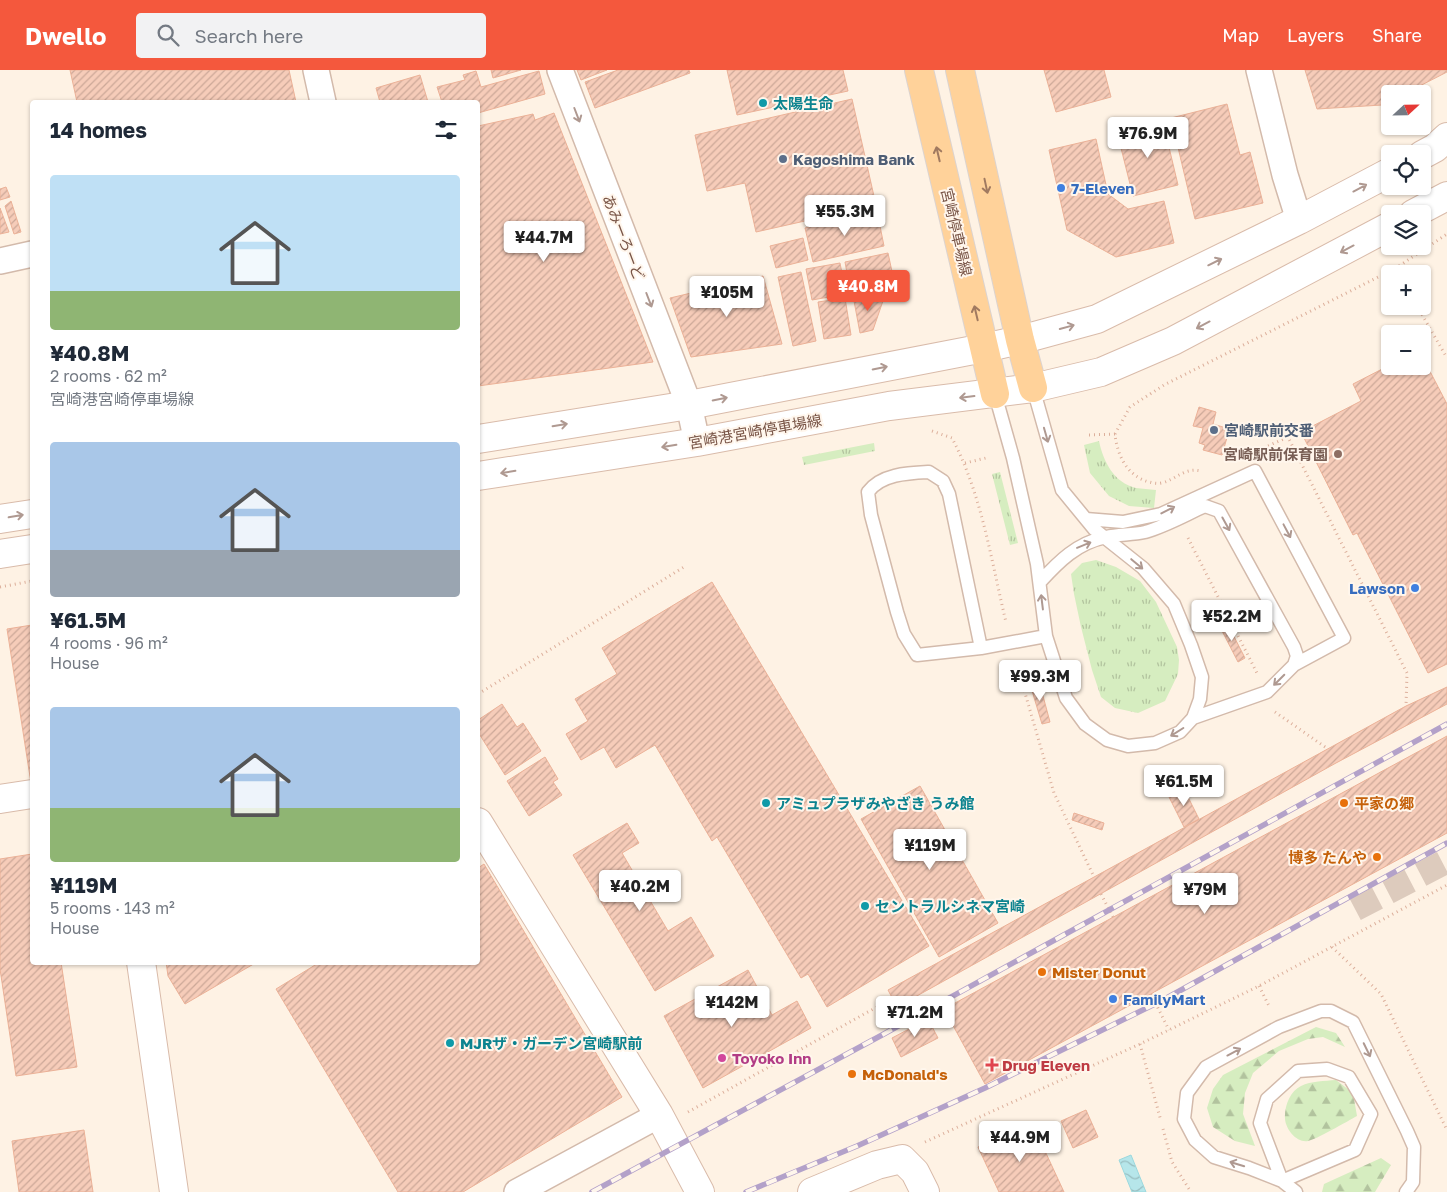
<!DOCTYPE html>
<html lang="en">
<head>
<meta charset="utf-8">
<style>
	:root { --surface:#fff; --page:#f2f2f3; --text:#1f2937; --muted:#747a83; --accent:#f4583d }
	body { margin:0; font-family:"Golos Text","Noto Sans JP",sans-serif; background:var(--page); color:var(--text); height:100vh; display:flex; flex-direction:column; font-size:19px; white-space:nowrap }
	* { box-sizing:border-box; margin:0 }
	p { font-size:16px; color:var(--muted) }
	.icon { flex:none; width:28px; height:28px; fill:none; stroke:currentColor; stroke-width:2; stroke-linecap:round; stroke-linejoin:round }
	.map { position:relative; flex:1; overflow:hidden }
	.details { position:absolute; left:30px; top:30px; width:450px; height:865px; display:flex; flex-direction:column; background:var(--surface); border-radius:5px; box-shadow:0 1px 4px #0004 }
	.details>* { flex:none }
	.needle { width:32px; rotate:68deg }
	.buttons { position:absolute; left:1381px; top:15px; display:grid; gap:10px }
	.buttons a { display:grid; place-items:center; width:50px; height:50px; border-radius:5px; background:var(--surface); box-shadow:0 1px 4px #0004; font-size:25px }
	.price { position:absolute; translate:-50% -42px; padding:0 11px; border-radius:5px; background:#fff; color:#222; font-size:16px; line-height:32px; filter:drop-shadow(0 1px 2px #0008) }
	.price::after { content:''; position:absolute; left:50%; top:30px; width:15px; height:11px; margin-left:-8px; background:inherit; clip-path:polygon(0 0,100% 0,50% 100%) }
	.price.selected { background:var(--accent); color:#fff }
	ul { padding:0; list-style:none }
	li { display:grid; align-content:center; gap:10px; height:265px; padding:0 20px }
	li span { display:grid; place-items:center; height:155px; border-radius:5px; color:#555 }
	li>.icon { margin-inline-start:auto }
	span .icon { width:90px; height:90px; fill:#fffc; stroke-width:1 }
	li b { font-size:21px }
	h2 { display:flex; justify-content:space-between; align-items:center; height:60px; padding:0 20px; font-size:21px }
	header { display:flex; align-items:center; gap:30px; box-sizing:border-box; height:70px; padding:0 25px; background:var(--accent); color:#fff }
	header strong { font-size:24px }
	nav { display:flex; gap:28px; margin-inline-start:auto; font-size:18px }
	.search { width:350px; height:45px; background:var(--page); display:flex; align-items:center; gap:12px; box-sizing:border-box; padding:0 18px; border-radius:5px; color:var(--muted); font-size:19px }
	.map>svg:first-child { display:block }
	.grass { fill:url(#grass-tufts) }
	.forest { fill:url(#forest-firs) }
	.water { fill:url(#water-waves); stroke:#9bd8dd }
	.building { fill:url(#building-hatch); stroke:#ebb197 }
	.lines { fill:none; stroke-linecap:round; stroke-linejoin:round }
	.street-tunnel { stroke:#ddcbbd; stroke-width:25; stroke-dasharray:25 12; stroke-linecap:butt }
	.lane-casing { stroke:#d3baab; stroke-width:15 }
	.street-casing { stroke:#d3baab; stroke-width:28 }
	.secondary-casing { stroke:#d9bbaa; stroke-width:30 }
	.primary-casing { stroke:#dcd3cf; stroke-width:30 }
	.path { stroke:#dcaf9b; stroke-width:3; stroke-dasharray:1 4; stroke-linecap:butt }
	.lane { stroke:#fff; stroke-width:12 }
	.street { stroke:#fff; stroke-width:25 }
	.secondary { stroke:#fff; stroke-width:28 }
	.primary { stroke:#ffd29a; stroke-width:28 }
	.rail-casing { stroke:#b3a1c9; stroke-width:5.5 }
	.rail { stroke:#fff6ec; stroke-width:4; stroke-dasharray:11; stroke-linecap:butt }
	.oneway { stroke:#af9991 }
	.oneway2 { stroke:#a17a60 }
	.culture-dot { fill:#0f9aa8; stroke:#fff6ec; stroke-width:2 }
	.service-dot { fill:#5c6f8a; stroke:#fff6ec; stroke-width:2 }
	.shop-dot { fill:#3f7fe0; stroke:#fff6ec; stroke-width:2 }
	.education-dot { fill:#8d6e63; stroke:#fff6ec; stroke-width:2 }
	.food-dot { fill:#e8710a; stroke:#fff6ec; stroke-width:2 }
	.hotel-dot { fill:#d1479c; stroke:#fff6ec; stroke-width:2 }
	.health-dot { fill:#e0444e; stroke:#fff6ec; stroke-width:2 }
	.labels { text-anchor:middle; dominant-baseline:central; stroke-width:4; stroke-linejoin:round; paint-order:stroke }
	.culture-label { font-size:15px; font-weight:bold; fill:#0d838f; stroke:#fff6ec; text-anchor:start }
	.service-label { font-size:15px; font-weight:bold; fill:#4e5e75; stroke:#fff6ec; text-anchor:start }
	.shop-label { font-size:15px; font-weight:bold; fill:#366cbe; stroke:#fff6ec; text-anchor:start }
	.street-label { font-size:15px; fill:#795547; stroke:#fff6ec }
	.education-label { font-size:15px; font-weight:bold; fill:#785e54; stroke:#fff6ec; text-anchor:end }
	.food-label { font-size:15px; font-weight:bold; fill:#c56008; stroke:#fff6ec; text-anchor:start }
	.hotel-label { font-size:15px; font-weight:bold; fill:#b23c85; stroke:#fff6ec; text-anchor:start }
	.health-label { font-size:15px; font-weight:bold; fill:#be3a42; stroke:#fff6ec; text-anchor:start }
</style>
</head>
<body>
<header>
<strong>Dwello</strong>
<div class="search"><svg class="icon" aria-label="search" viewBox="0 0 24 24"><circle cx="10" cy="10" r="6"/><path d="M15 15l6 6"/></svg>Search here</div>
<nav><a>Map</a><a>Layers</a><a>Share</a></nav>
</header>
<div class="map">
<svg width="1447" height="1122" viewBox="0 0 1447 1122">
	<defs>
		<pattern id="grass-tufts" width="24" height="20" patternUnits="userSpaceOnUse" patternTransform="scale(1.25)"><rect width="24" height="20" fill="#d6edc0"/><path d="M3 7l-1-3M5 7V3M7 7l1-3M15 17l-1-3M17 17v-4M19 17l1-3" fill="none" stroke="#b2c39e"/></pattern>
		<pattern id="forest-firs" width="22" height="20" patternUnits="userSpaceOnUse" patternTransform="scale(1.25)"><rect width="22" height="20" fill="#d6edc0"/><path d="M5 1l3.5 6h-7zM16 11l3.5 6h-7z" fill="#b2c39e"/></pattern>
		<pattern id="water-waves" width="16" height="10" patternUnits="userSpaceOnUse" patternTransform="scale(1.25)"><rect width="16" height="10" fill="#b6e6ea"/><path d="M0 5q4-4 8 0t8 0" fill="none" stroke="#99bdbf"/></pattern>
		<pattern id="building-hatch" width="6" height="6" patternUnits="userSpaceOnUse" patternTransform="scale(1.25)"><rect width="6" height="6" fill="#f6ccb9"/><path d="M-1 1l2-2M0 6l6-6M5 7l2-2" fill="none" stroke="#cca898"/></pattern>
	</defs>
	<rect width="100%" height="100%" fill="#fef2e4"/>
	<path class="grass" d="M1099 371C1103 391 1114 413 1136 418 1142 419 1149 419 1156 420L1154 438 1129 436 1109 426 1090 403 1084 375Z
		M874 373 875 381 804 395 802 387Z
		M1000 402 1018 473 1010 475 992 404Z
		M1096 490 1116 497 1140 511 1156 532 1177 577 1179 590 1178 604 1165 631 1138 643 1115 638 1101 627 1092 600 1081 557 1074 524 1071 504 1082 493Z"/>
	<path class="forest" d="M1316 957 1336 963 1345 977 1323 967 1308 969 1279 981 1253 1003 1245 1023 1243 1044 1255 1076 1235 1071 1213 1057 1207 1038 1213 1019 1223 1005Z
		M1336 1010 1353 1023 1357 1046C1348 1051 1315 1070 1308 1071 1297 1073 1286 1060 1285 1049 1284 1037 1290 1021 1301 1016 1311 1011 1325 1011 1336 1010Z
		M1381 1088 1391 1095 1375 1122H1322L1324 1114Z"/>
	<path class="water" d="M1131 1085 1146 1122H1132L1119 1090Z"/>
	<path class="building" d="M70 0H289L296 32H77Z
		M491 0H521L493 8Z
		M577 0H607L581 10Z
		M618 0H689L690 3 595 38 585 12Z
		M727 0H843L848 21 737 45Z
		M1044 0H1104L1111 27 1056 42Z
		M1305 0H1447V2L1404 24H1390V31L1382 35 1317 39Z
		M476 1 481 17 539 1 545 24 478 43V32H442L437 17 465 10 463 5Z
		M420 5 428 32H380L376 18Z
		M852 29 876 135 756 162 745 113 707 121 695 65Z
		M1227 34 1240 85 1250 82 1263 133 1195 149 1171 48Z
		M554 43 653 292 478 316V56L533 44 535 50Z
		M1163 52 1178 115 1133 126 1117 62Z
		M1096 69 1108 124 1128 139 1164 131 1174 173 1116 187 1067 160 1049 80Z
		M6 117 10 127 0 130V119Z
		M11 131 21 162 14 164 5 136Z
		M0 138 9 162 0 164Z
		M877 141 884 176 813 192 805 158Z
		M803 168 808 190 776 198 770 176Z
		M888 183 893 206 888 218 851 225 845 192Z
		M840 193 846 224 812 230 806 199Z
		M801 202 816 271 793 276 778 207Z
		M763 206 782 274 691 287 670 228Z
		M885 225 873 260 860 263 854 231Z
		M845 228 851 265 824 269 818 232Z
		M1422 286 1447 334V594L1428 603 1357 463 1353 465 1301 362 1361 331 1353 314 1390 295 1422 296Z
		M1199 337 1216 342 1213 354 1226 358 1224 363 1228 364 1222 385 1203 380 1205 375 1199 373 1203 358 1193 356Z
		M712 512 929 876 827 937 808 904 801 908 717 767 712 771 655 675 616 698 604 677 581 690 566 664 588 651 575 629 617 604 602 578Z
		M1226 551 1245 588 1238 592 1219 555Z
		M32 555V712L31 713 7 559Z
		M1039 611 1050 652 1042 654 1030 614Z
		M1447 617V634L1336 693 897 937 888 920 1406 636Z
		M502 634 517 657 523 653 541 681 505 705 478 662V650Z
		M1447 666V763L985 1014 944 939Z
		M545 687 558 709 553 712 562 725 529 746 507 711Z
		M920 716 998 853 939 887 861 749Z
		M1183 717 1199 749 1184 757 1168 725Z
		M1074 743 1104 753 1102 760 1072 750Z
		M627 753 639 773 622 783 668 861 691 847 714 886 655 921 573 785Z
		M32 784V892H61L77 997 16 1006 0 899V789Z
		M484 794 622 1027 463 1122H398L276 919 320 892H478V798Z
		M166 892H257L185 934 168 906Z
		M748 900 772 945 797 931 811 958 703 1018 664 946Z
		M928 949 938 968 901 987 892 968Z
		M1086 1040 1098 1067 1073 1078 1061 1051Z
		M1032 1053 1064 1122H999L978 1077Z
		M84 1060 93 1122H19L12 1071Z"/>
	<g class="lines">
		<path class="street-tunnel" d="M1355 839 1447 791"/>
		<g class="lane-casing">
			<path id="lane" d="M995 324 1013 388 1037 494 1046 566 1066 628 1085 654 1107 670 1128 676 1155 673 1180 662 1193 648 1200 629 1202 607 1191 575 1174 534 1143 498 1094 459 1062 420 1033 318
				M929 402 943 411 949 424 981 578 917 585 904 564 897 542 871 445 868 422C881 404 908 403 929 402Z
				M1086 449 1123 452 1161 444 1255 401 1344 568 1294 595
				M1040 512C1059 491 1077 473 1106 467 1119 464 1132 465 1145 462 1166 456 1185 445 1205 436L1219 441 1294 577 1297 586 1294 595 1267 622 1193 648
				M981 578 1046 566
				M1327 999 1349 1007 1371 1044 1355 1080 1282 1111 1260 1053 1267 1029 1298 1001Z
				M1296 1122 1282 1111 1249 1098 1214 1087 1195 1070 1184 1049 1187 1023 1206 997 1279 957 1321 941H1331L1353 952 1407 1061 1414 1077 1413 1112 1406 1122"/>
		</g>
		<g class="street-casing">
			<path id="street" d="M316 0 323 32
				M560 0 689 335 697 372
				M1259 0 1285 105 1299 150
				M0 191 32 184
				M517 1122 659 1045"/>
		</g>
		<g class="secondary-casing">
			<path id="secondary" d="M1422 85 1435 78 1447 67
				M1413 144 1447 126
				M478 369 689 335 984 278 1020 270 1097 249 1299 150 1390 102
				M478 406 697 372 889 336 1033 318 1101 302 1173 271 1390 156
				M0 449 32 444
				M0 484 32 479
				M0 729 32 724
				M478 752 659 1045 700 1122
				M141 892 174 1122
				M812 1122 877 1095 902 1089 915 1102 925 1122"/>
		</g>
		<g class="primary-casing">
			<path id="primary" d="M919 0 995 324
				M960 0 1020 270 1033 318"/>
		</g>
		<path class="path" d="M1417 236 1447 288
			M932 361 952 368C982 425 991 490 1006 552
			M1115 364 1130 337 1164 315 1396 198 1447 164
			M1089 365 1115 364C1117 385 1127 406 1149 412 1153 413 1157 414 1161 413 1176 410 1184 397 1201 401
			M1259 380 1288 367 1407 603 1406 636
			M965 393 986 388
			M1188 468 1257 603
			M0 517 32 511
			M1016 592 1054 723 1094 807
			M478 624 684 497
			M1275 642 1328 679
			M1101 824 1113 847
			M1332 877 1381 924 1447 1060
			M1259 916 1270 938
			M1151 924 1169 960
			M1140 974 1161 1051
			M688 1042 893 928
			M1163 1059 1172 1092 1191 1122
			M925 1072 1140 974 1259 916 1447 815"/>
		<use href="#lane" class="lane"/>
		<use href="#street" class="street"/>
		<use href="#secondary" class="secondary"/>
		<use href="#primary" class="primary"/>
		<g class="rail-casing">
			<path id="rail" d="M592 1122 882 965 1447 654
				M746 1122 857 1076 985 1018 1163 930 1447 773"/>
		</g>
		<use href="#rail" class="rail"/>
	</g>
	<defs><path id="oneway-shaft" d="M-6 0H5M1.5-3L5.5 0L1.5 3" fill="none" stroke-width="1.6" stroke-linecap="round" stroke-linejoin="round" transform="scale(1.25)"/></defs>
	<g class="oneway">
		<use href="#oneway-shaft" transform="translate(577 45) rotate(69)"/>
		<use href="#oneway-shaft" transform="translate(1360 118) rotate(-28)"/>
		<use href="#oneway-shaft" transform="translate(1347 179) rotate(152)"/>
		<use href="#oneway-shaft" transform="translate(1215 192) rotate(-26)"/>
		<use href="#oneway-shaft" transform="translate(649 230) rotate(69)"/>
		<use href="#oneway-shaft" transform="translate(1203 255) rotate(152)"/>
		<use href="#oneway-shaft" transform="translate(1067 257) rotate(-15)"/>
		<use href="#oneway-shaft" transform="translate(880 298) rotate(-11)"/>
		<use href="#oneway-shaft" transform="translate(967 327) rotate(173)"/>
		<use href="#oneway-shaft" transform="translate(720 329) rotate(-11)"/>
		<use href="#oneway-shaft" transform="translate(560 355) rotate(-9)"/>
		<use href="#oneway-shaft" transform="translate(1046 365) rotate(74)"/>
		<use href="#oneway-shaft" transform="translate(669 376) rotate(171)"/>
		<use href="#oneway-shaft" transform="translate(508 402) rotate(171)"/>
		<use href="#oneway-shaft" transform="translate(1168 440) rotate(-27)"/>
		<use href="#oneway-shaft" transform="translate(16 446) rotate(-10)"/>
		<use href="#oneway-shaft" transform="translate(1226 454) rotate(61)"/>
		<use href="#oneway-shaft" transform="translate(1287 461) rotate(62)"/>
		<use href="#oneway-shaft" transform="translate(1084 475) rotate(-22)"/>
		<use href="#oneway-shaft" transform="translate(1137 494) rotate(40)"/>
		<use href="#oneway-shaft" transform="translate(1042 532) rotate(-97)"/>
		<use href="#oneway-shaft" transform="translate(1279 610) rotate(135)"/>
		<use href="#oneway-shaft" transform="translate(1177 662) rotate(148)"/>
		<use href="#oneway-shaft" transform="translate(1367 980) rotate(64)"/>
		<use href="#oneway-shaft" transform="translate(1234 982) rotate(-28)"/>
		<use href="#oneway-shaft" transform="translate(1237 1094) rotate(-163)"/>
	</g>
	<g class="oneway2">
		<use href="#oneway-shaft" transform="translate(938 84) rotate(-103)"/>
		<use href="#oneway-shaft" transform="translate(986 116) rotate(78)"/>
		<use href="#oneway-shaft" transform="translate(976 243) rotate(-103)"/>
	</g>
	<g class="culture-dot">
		<circle cx="763" cy="33" r="5"/>
		<circle cx="766" cy="733" r="5"/>
		<circle cx="865" cy="836" r="5"/>
		<circle cx="450" cy="973" r="5"/>
	</g>
	<g class="service-dot">
		<circle cx="783" cy="89" r="5"/>
		<circle cx="1214" cy="360" r="5"/>
	</g>
	<g class="shop-dot">
		<circle cx="1061" cy="118" r="5"/>
		<circle cx="1415" cy="518" r="5"/>
		<circle cx="1113" cy="929" r="5"/>
	</g>
	<circle class="education-dot" cx="1338" cy="384" r="5"/>
	<g class="food-dot">
		<circle cx="1344" cy="733" r="5"/>
		<circle cx="1377" cy="787" r="5"/>
		<circle cx="1042" cy="902" r="5"/>
		<circle cx="852" cy="1004" r="5"/>
	</g>
	<circle class="hotel-dot" cx="722" cy="988" r="5"/>
	<path class="health-dot" d="M989.5 987.5h5v5h5v5h-5v5h-5v-5h-5v-5h5z"/>
	<g class="labels">
		<g class="culture-label">
			<text x="773" y="33">太陽生命</text>
			<text x="776" y="733">アミュプラザみやざき うみ館</text>
			<text x="875" y="836">セントラルシネマ宮崎</text>
			<text x="460" y="973">MJRザ・ガーデン宮崎駅前</text>
		</g>
		<g class="service-label">
			<text x="793" y="89">Kagoshima Bank</text>
			<text x="1224" y="360">宮崎駅前交番</text>
		</g>
		<g class="shop-label">
			<text x="1071" y="118">7-Eleven</text>
			<text x="1405" y="518" text-anchor="end">Lawson</text>
			<text x="1123" y="929">FamilyMart</text>
		</g>
		<g class="street-label">
			<text transform="translate(957 162) rotate(77)">宮崎停車場線</text>
			<text transform="translate(624 167) rotate(69)">あみーろーど</text>
			<text transform="translate(755 361) rotate(-10)">宮崎港宮崎停車場線</text>
		</g>
		<g class="education-label">
			<text x="1328" y="384">宮崎駅前保育園</text>
		</g>
		<g class="food-label">
			<text x="1354" y="733">平家の郷</text>
			<text x="1367" y="787" text-anchor="end">博多 たんや</text>
			<text x="1052" y="902">Mister Donut</text>
			<text x="862" y="1004">McDonald's</text>
		</g>
		<g class="hotel-label">
			<text x="732" y="988">Toyoko Inn</text>
		</g>
		<g class="health-label">
			<text x="1002" y="995">Drug Eleven</text>
		</g>
	</g>
</svg>
<div class="buttons">
<a><svg class="needle" viewBox="-14 -14 28 28"><path d="M0-13l5 13h-10z" fill="#e53935"/><path d="M0 13l5-13h-10z" fill="#747a83"/></svg></a>
<a><svg class="icon" aria-label="locate" viewBox="0 0 24 24"><circle cx="12" cy="12" r="6"/><path d="M12 2v4M12 18v4M2 12h4M18 12h4"/></svg></a>
<a><svg class="icon" aria-label="layers" viewBox="0 0 24 24"><path d="M12 4l9 5-9 5-9-5zM3 14l9 5 9-5"/></svg></a>
<a>+</a>
<a>−</a>
</div>
<b class="price" style="left:1148px;top:89px">¥76.9M</b>
<b class="price" style="left:845px;top:167px">¥55.3M</b>
<b class="price" style="left:544px;top:193px">¥44.7M</b>
<b class="price selected" style="left:868px;top:242px">¥40.8M</b>
<b class="price" style="left:727px;top:248px">¥105M</b>
<b class="price" style="left:1232px;top:572px">¥52.2M</b>
<b class="price" style="left:1040px;top:632px">¥99.3M</b>
<b class="price" style="left:1184px;top:737px">¥61.5M</b>
<b class="price" style="left:930px;top:801px">¥119M</b>
<b class="price" style="left:640px;top:842px">¥40.2M</b>
<b class="price" style="left:1205px;top:845px">¥79M</b>
<b class="price" style="left:732px;top:958px">¥142M</b>
<b class="price" style="left:915px;top:968px">¥71.2M</b>
<b class="price" style="left:1020px;top:1093px">¥44.9M</b>
<section class="details">
<h2>14 homes<svg class="icon" aria-label="filters" viewBox="0 0 24 24"><path d="M4 7h16M4 17h16"/><circle cx="9" cy="7" r="2"/><circle cx="15" cy="17" r="2"/></svg></h2>
<ul>
<li><span style="background:linear-gradient(#bfe0f5 75%,#8fb573 0)"><svg class="icon" aria-label="home" viewBox="0 0 24 24"><path d="M3 11l9-7 9 7M6 9v11h12V9"/></svg></span><div><b>¥40.8M</b><p>2 rooms · 62 m²</p><p>宮崎港宮崎停車場線</p></div></li>
<li><span style="background:linear-gradient(#a9c7e8 70%,#9aa5b1 0)"><svg class="icon" aria-label="home" viewBox="0 0 24 24"><path d="M3 11l9-7 9 7M6 9v11h12V9"/></svg></span><div><b>¥61.5M</b><p>4 rooms · 96 m²</p><p>House</p></div></li>
<li><span style="background:linear-gradient(#a9c7e8 65%,#8fb573 0)"><svg class="icon" aria-label="home" viewBox="0 0 24 24"><path d="M3 11l9-7 9 7M6 9v11h12V9"/></svg></span><div><b>¥119M</b><p>5 rooms · 143 m²</p><p>House</p></div></li>
</ul>
</section>
</div>
</body>
</html>
